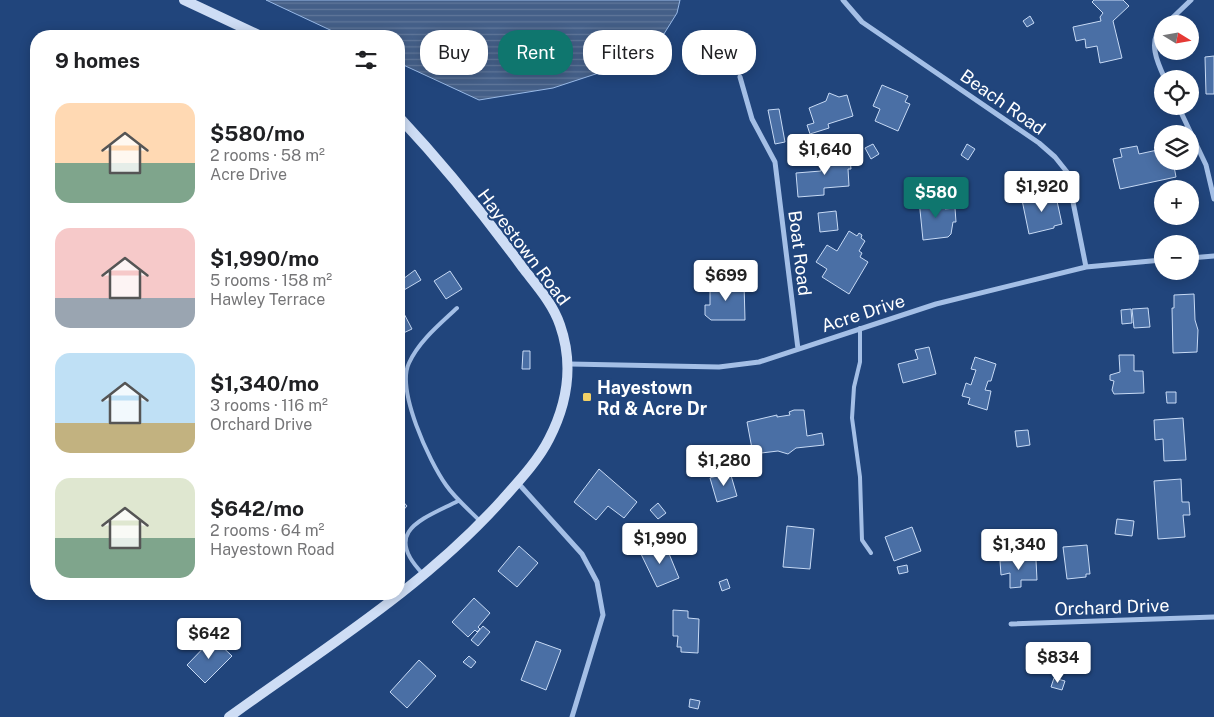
<!DOCTYPE html>
<html lang="en">
<head>
<meta charset="utf-8">
<style>
	:root { --surface:#fff; --page:#f6f6f6; --text:#202124; --muted:#757577; --accent:#0f766e }
	body { margin:0; font-family:"Public Sans",sans-serif; background:var(--page); color:var(--text); height:100vh; display:flex; flex-direction:column; font-size:19px; white-space:nowrap }
	* { box-sizing:border-box; margin:0 }
	p { font-size:16px; color:var(--muted) }
	.icon { flex:none; width:28px; height:28px; fill:none; stroke:currentColor; stroke-width:2; stroke-linecap:round; stroke-linejoin:round }
	.map { position:relative; flex:1; overflow:hidden }
	.panel { position:absolute; left:30px; top:30px; width:375px; height:570px; display:flex; flex-direction:column; background:var(--surface); border-radius:20px; box-shadow:0 2px 12px #0003 }
	.panel>* { flex:none }
	.top-card { position:absolute; left:420px; top:30px; width:475px; height:45px; display:flex; gap:10px }
	.needle { width:32px; rotate:101deg }
	.controls { position:absolute; left:1154px; top:15px; display:grid; gap:10px }
	.controls a { display:grid; place-items:center; width:45px; height:45px; border-radius:50%; background:var(--surface); box-shadow:0 2px 12px #0003; font-size:25px }
	.price { position:absolute; translate:-50% -42px; padding:0 11px; border-radius:5px; background:#fff; color:#222; font-size:16px; line-height:32px; filter:drop-shadow(0 1px 2px #0008) }
	.price::after { content:''; position:absolute; left:50%; top:30px; width:15px; height:11px; margin-left:-8px; background:inherit; clip-path:polygon(0 0,100% 0,50% 100%) }
	.price.current { background:var(--accent); color:#fff }
	ul { padding:0; list-style:none }
	li { display:flex; align-items:center; gap:15px; height:125px; padding:0 25px }
	li span { display:grid; place-items:center; flex:none; width:140px; height:100px; border-radius:15px; color:#555 }
	li>.icon { margin-inline-start:auto }
	span .icon { width:60px; height:60px; fill:#fffc; stroke-width:1 }
	li b { font-size:21px }
	h2 { display:flex; justify-content:space-between; align-items:center; height:60px; padding:0 25px; font-size:21px }
	.tag { padding:0 18px; border-radius:20px; background:var(--surface); box-shadow:0 2px 12px #0003; font-size:18px; line-height:45px }
	.tag.current { background:var(--accent); color:#fff }
	.map>svg:first-child { display:block }
	.water { fill:url(#water-rules); stroke:#98b9e7 }
	.building { fill:#4a6fa5; stroke:#c7daf5 }
	.lines { fill:none; stroke-linecap:round; stroke-linejoin:round }
	.lane { stroke:#a4bfe6; stroke-width:4 }
	.street { stroke:#a4bfe6; stroke-width:5 }
	.secondary { stroke:#ceddf5; stroke-width:10 }
	.poi-dot { fill:#f2d066; stroke:#21457c; stroke-width:2 }
	.labels { text-anchor:middle; dominant-baseline:central; stroke-width:4; stroke-linejoin:round; paint-order:stroke }
	.street-label { font-size:18px; fill:#fff; stroke:#21457c }
	.poi-label { font-size:18px; font-weight:bold; fill:#fff; stroke:#21457c; text-anchor:start }
</style>
</head>
<body>
<div class="map">
<svg width="1214" height="717" viewBox="0 0 1214 717">
	<defs>
		<pattern id="water-rules" width="6" height="5" patternUnits="userSpaceOnUse" patternTransform="scale(1.25)"><rect width="6" height="5" fill="#445f88"/><path d="M0 2.5h6" fill="none" stroke="#60779a"/></pattern>
	</defs>
	<rect width="100%" height="100%" fill="#21457c"/>
	<path class="water" d="M266 0H680L677 13 662 37 642 54 620 66 553 88 479 100 399 63V36H343Z"/>
	<path class="building" d="M1094 0H1123L1129 6 1113 21 1122 58 1100 63 1097 46 1086 48 1085 39 1076 41 1073 27 1101 21 1100 17 1103 13 1092 2Z
		M1030 16 1034 23 1027 27 1023 21Z
		M1214 56V94H1206L1205 57Z
		M882 85 908 96 905 102 910 104 898 131 875 121 880 109 873 106Z
		M829 93 839 97 847 95 853 116 828 124 829 128 810 134 807 125 814 123 809 108 826 101Z
		M779 109 785 142 775 144 768 110Z
		M873 144 879 154 871 159 865 148Z
		M967 144 975 149 968 160 961 155Z
		M1137 146 1139 154 1162 149V161H1173L1176 177 1120 189 1113 159 1122 157 1120 149Z
		M845 154 846 159H850L851 169H848L849 186 824 188V195L798 197 796 173 821 171V156Z
		M1055 192 1062 224 1054 226V228L1029 234 1022 200Z
		M944 197 945 209 955 208 956 222H953L951 234 948 237 923 240 919 200Z
		M836 211 838 230 820 232 818 213Z
		M849 231 857 236 859 233 862 235 861 238 865 241 859 251 862 253 860 257 868 262 849 294 822 277 827 269 816 262 827 245 837 251Z
		M415 270 421 280 404 290 399 282Z
		M450 271 462 289 446 299 434 281Z
		M744 283 745 320H711L705 315V305H710V284Z
		M1194 294 1195 320 1198 330 1197 352 1173 353 1172 308H1174V295Z
		M400 306 412 329 399 335V307Z
		M1148 308 1150 327 1134 328 1132 309Z
		M1131 309 1132 323 1122 324 1121 310Z
		M929 347 936 374 903 383 898 364 918 359 915 350Z
		M523 351H530V369H522Z
		M1119 355H1134V371H1143L1144 393 1114 394 1112 390 1114 381 1110 380V375L1120 372Z
		M975 357 996 364 991 381H988L985 390 991 391 987 410 968 404 970 398 962 396 966 383 971 385 976 370 971 369Z
		M1166 392H1176V403H1167Z
		M794 410H804L807 436 822 433 824 445 796 448 788 454 778 451 753 454 747 422 777 415V417L790 415 789 412Z
		M1183 418 1186 460 1164 461 1163 439 1155 440 1154 420Z
		M1028 430 1030 445 1017 447 1015 431Z
		M599 469 637 502 624 518 608 506 596 520 574 502Z
		M730 472 737 496 717 502 710 478Z
		M1181 479 1182 502H1189L1190 515H1183L1185 537 1158 539 1154 481Z
		M399 497 407 506 399 515Z
		M658 503 666 513 658 519 650 510Z
		M1117 519 1134 521 1132 536 1115 534Z
		M787 526 814 529 810 569 783 567Z
		M912 527 921 551 894 561 885 537Z
		M665 544 679 578 657 587 641 554Z
		M1087 545 1090 574H1086V577L1067 579 1063 547Z
		M519 546 538 563 517 587 498 571Z
		M1036 560 1037 580H1021V587L1010 588V573L1001 575 1000 561Z
		M907 565 908 572 899 574 897 567Z
		M727 579 730 588 722 591 719 582Z
		M474 598 490 613 478 627 480 629 477 632 475 630 468 637 452 622Z
		M673 610 688 611V618L699 619 698 653 681 652V647H677L678 636H673Z
		M483 626 490 632 478 646 471 640Z
		M213 638 232 656 205 683 187 665Z
		M536 641 561 650 546 690 521 680Z
		M469 656 476 662 471 668 463 662Z
		M419 660 436 676 407 708 390 692Z
		M1054 678 1065 681 1062 690 1051 687Z
		M690 699 700 701 698 709 689 707Z"/>
	<g class="lines">
		<path class="lane" d="M457 308C440 324 419 341 409 363 396 390 429 461 446 485 455 498 468 509 480 521
			M860 328V362L854 387 852 418 860 477 862 540 871 553
			M423 574C381 531 423 519 458 501"/>
		<path class="street" d="M843 0 862 22 1039 143 1055 157 1067 172 1086 267
			M1166 24 1191 0
			M1162 27C1147 41 1158 64 1165 79
			M740 77 752 119 775 162 798 349
			M1178 106 1206 165 1214 199
			M1190 258 1214 256
			M570 364 719 367 759 362 936 304 1086 267 1162 260
			M518 483 582 554 597 582 603 615 572 717
			M1011 624 1214 617"/>
		<path class="secondary" d="M184 0 261 36
			M229 717C323 649 424 587 502 500 518 482 538 461 549 439 568 402 574 365 560 325 553 304 537 286 523 268 485 216 443 164 399 117"/>
	</g>
	<rect class="poi-dot" x="582" y="392" width="10" height="10" rx="2.5"/>
	<g class="labels">
		<g class="street-label">
			<text transform="translate(1003 102) rotate(35)">Beach Road</text>
			<text transform="translate(524 247) rotate(53)">Hayestown Road</text>
			<text transform="translate(800 253) rotate(83)">Boat Road</text>
			<text transform="translate(863 313) rotate(-18)">Acre Drive</text>
			<text transform="translate(1112 607) rotate(-2)">Orchard Drive</text>
		</g>
		<g class="poi-label">
			<text x="597" y="387">Hayestown<tspan x="597" dy="21">Rd &amp; Acre Dr</tspan></text>
		</g>
	</g>
</svg>
<div class="controls">
<a><svg class="needle" viewBox="-14 -14 28 28"><path d="M0-13l5 13h-10z" fill="#e53935"/><path d="M0 13l5-13h-10z" fill="#757577"/></svg></a>
<a><svg class="icon" aria-label="locate" viewBox="0 0 24 24"><circle cx="12" cy="12" r="6"/><path d="M12 2v4M12 18v4M2 12h4M18 12h4"/></svg></a>
<a><svg class="icon" aria-label="layers" viewBox="0 0 24 24"><path d="M12 4l9 5-9 5-9-5zM3 14l9 5 9-5"/></svg></a>
<a>+</a>
<a>−</a>
</div>
<b class="price" style="left:825px;top:176px">$1,640</b>
<b class="price" style="left:1042px;top:213px">$1,920</b>
<b class="price current" style="left:936px;top:219px">$580</b>
<b class="price" style="left:726px;top:302px">$699</b>
<b class="price" style="left:724px;top:487px">$1,280</b>
<b class="price" style="left:660px;top:565px">$1,990</b>
<b class="price" style="left:1019px;top:571px">$1,340</b>
<b class="price" style="left:209px;top:660px">$642</b>
<b class="price" style="left:1058px;top:684px">$834</b>
<div class="top-card">
<a class="tag">Buy</a>
<a class="tag current">Rent</a>
<a class="tag">Filters</a>
<a class="tag">New</a>
</div>
<section class="panel">
<h2>9 homes<svg class="icon" aria-label="filters" viewBox="0 0 24 24"><path d="M4 7h16M4 17h16"/><circle cx="9" cy="7" r="2"/><circle cx="15" cy="17" r="2"/></svg></h2>
<ul>
<li><span style="background:linear-gradient(#ffd9b3 60%,#7fa58c 0)"><svg class="icon" aria-label="home" viewBox="0 0 24 24"><path d="M3 11l9-7 9 7M6 9v11h12V9"/></svg></span><div><b>$580/mo</b><p>2 rooms · 58 m²</p><p>Acre Drive</p></div></li>
<li><span style="background:linear-gradient(#f6c9c9 70%,#9aa5b1 0)"><svg class="icon" aria-label="home" viewBox="0 0 24 24"><path d="M3 11l9-7 9 7M6 9v11h12V9"/></svg></span><div><b>$1,990/mo</b><p>5 rooms · 158 m²</p><p>Hawley Terrace</p></div></li>
<li><span style="background:linear-gradient(#bfe0f5 70%,#c2b280 0)"><svg class="icon" aria-label="home" viewBox="0 0 24 24"><path d="M3 11l9-7 9 7M6 9v11h12V9"/></svg></span><div><b>$1,340/mo</b><p>3 rooms · 116 m²</p><p>Orchard Drive</p></div></li>
<li><span style="background:linear-gradient(#dfe7d0 60%,#7fa58c 0)"><svg class="icon" aria-label="home" viewBox="0 0 24 24"><path d="M3 11l9-7 9 7M6 9v11h12V9"/></svg></span><div><b>$642/mo</b><p>2 rooms · 64 m²</p><p>Hayestown Road</p></div></li>
</ul>
</section>
</div>
</body>
</html>
